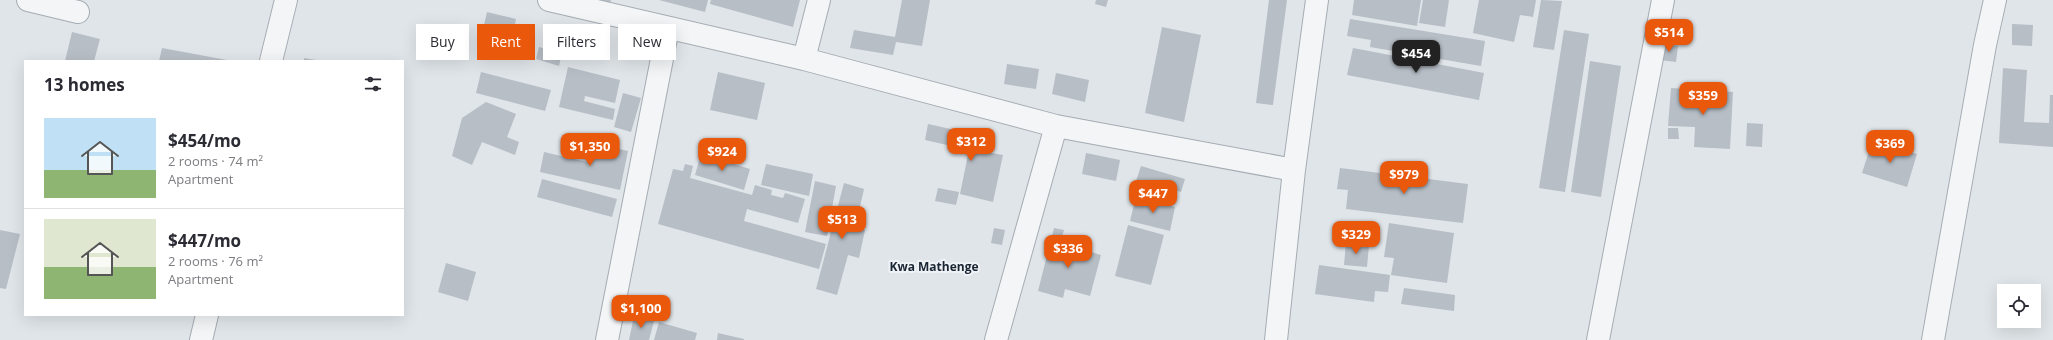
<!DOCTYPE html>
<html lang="en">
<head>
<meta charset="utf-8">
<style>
	:root { --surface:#fff; --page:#f2f2f3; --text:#2b2b33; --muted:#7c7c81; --line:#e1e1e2; --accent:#ea580c }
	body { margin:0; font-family:"Open Sans",sans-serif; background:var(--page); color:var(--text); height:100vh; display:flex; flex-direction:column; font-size:15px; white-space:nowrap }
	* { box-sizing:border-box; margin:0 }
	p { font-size:13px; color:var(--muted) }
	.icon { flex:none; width:22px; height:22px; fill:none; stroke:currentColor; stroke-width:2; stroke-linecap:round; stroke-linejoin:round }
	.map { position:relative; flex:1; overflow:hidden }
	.details { position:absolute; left:24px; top:60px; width:380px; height:256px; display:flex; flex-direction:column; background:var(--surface); border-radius:0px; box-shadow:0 4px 16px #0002 }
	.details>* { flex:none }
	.top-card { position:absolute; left:416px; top:24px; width:380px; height:36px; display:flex; gap:8px }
	.tools { position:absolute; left:1997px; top:284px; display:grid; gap:8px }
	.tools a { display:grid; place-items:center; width:44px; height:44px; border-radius:0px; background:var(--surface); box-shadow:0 4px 16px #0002; font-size:20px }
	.price { position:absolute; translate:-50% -34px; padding:0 9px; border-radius:8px; background:var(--accent); color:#fff; font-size:13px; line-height:26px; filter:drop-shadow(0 1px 2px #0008) }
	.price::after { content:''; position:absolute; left:50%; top:24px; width:12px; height:9px; margin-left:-6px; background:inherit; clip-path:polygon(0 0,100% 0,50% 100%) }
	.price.current { background:#222; color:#fff }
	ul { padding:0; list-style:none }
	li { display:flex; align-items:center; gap:12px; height:100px; padding:0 20px }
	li+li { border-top:1px solid var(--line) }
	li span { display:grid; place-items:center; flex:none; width:112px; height:80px; border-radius:0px; color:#555 }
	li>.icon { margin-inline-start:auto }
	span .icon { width:48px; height:48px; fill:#fffc; stroke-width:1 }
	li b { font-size:17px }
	h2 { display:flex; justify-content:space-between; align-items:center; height:48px; padding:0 20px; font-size:17px }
	.tag { padding:0 14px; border-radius:0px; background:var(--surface); box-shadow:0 4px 16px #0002; font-size:14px; line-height:36px }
	.tag.current { background:var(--accent); color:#fff }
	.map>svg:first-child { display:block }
	.building { fill:#b7bec6 }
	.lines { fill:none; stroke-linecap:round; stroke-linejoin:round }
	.street-casing { stroke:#a5acb3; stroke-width:24 }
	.street { stroke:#f3f5f7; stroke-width:22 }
	.labels { text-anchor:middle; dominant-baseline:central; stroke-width:4; stroke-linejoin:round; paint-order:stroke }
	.quarter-label { font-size:12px; font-weight:bold; fill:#1a2532; stroke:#eff3f7 }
</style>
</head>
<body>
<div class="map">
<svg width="2053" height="340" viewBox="0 0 2053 340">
	<rect width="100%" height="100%" fill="#e0e5e9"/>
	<path class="building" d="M600 0H611L610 3Z
		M659 0H708L705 12Z
		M711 0H800L793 27 710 4Z
		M902 0H930L922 46 896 42 893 55 850 48 854 30 895 37Z
		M1096 0H1108L1106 7 1095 4Z
		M1269 0H1287L1273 105 1256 103Z
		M1354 0H1421L1417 26 1352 15Z
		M1423 0H1449L1445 27 1419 23Z
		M1479 0H1536L1533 17 1520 15 1514 42 1473 33Z
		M1541 0 1562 1 1554 50 1533 47Z
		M487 12 516 19 511 44 481 38Z
		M1350 19 1485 41 1481 66 1370 47 1371 40 1347 36Z
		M2012 24 2033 25 2032 46 2012 45Z
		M1162 27 1201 35 1184 122 1145 113Z
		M1564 30 1589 34 1565 192 1539 188Z
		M72 32 100 39 94 61H65Z
		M1662 44 1678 46 1676 62 1659 60Z
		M539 47 562 53 559 66 536 59Z
		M162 48 227 60V61H159Z
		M1353 48 1484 73 1479 100 1347 75Z
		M304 58 316 60V61H304Z
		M1590 61 1621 66 1601 197 1571 192Z
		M1007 64 1039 69 1036 89 1004 84Z
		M568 67 620 80 615 103 585 96 584 101 615 109 613 120 559 107Z
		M2003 68 2027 70 2024 122 2049 123 2050 95H2053V147L1999 143Z
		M481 72 551 90 545 111 476 93Z
		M718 72 765 83 757 120 710 110Z
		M1056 73 1089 80 1085 102 1052 94Z
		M1671 88 1733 92 1730 149 1694 147 1695 127 1668 126Z
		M623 93 641 98 631 132 614 127Z
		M486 102 516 114 507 137 519 142 515 155 482 142 472 165 452 156 462 118Z
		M1747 123 1763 124 1762 147 1746 146Z
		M928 124 978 135 975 150 1003 155 993 202 960 194 969 150 925 140Z
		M1668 128H1678L1679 139H1668Z
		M592 143 628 151 620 190 540 172 544 152 587 162Z
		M1871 145 1887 149 1889 145 1917 154 1907 187 1862 173Z
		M1086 153 1120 160 1116 181 1082 174Z
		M701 154 750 169 744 190 695 175Z
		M685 164 693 166 690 178 752 195 755 185 772 190 771 195 783 198 785 193 805 199 798 223 747 209 744 221 826 244 819 269 658 224 673 169 683 171Z
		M766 164 813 174 809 196 761 185Z
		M1141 166 1185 179 1181 192 1172 189 1170 197 1147 190 1148 185 1136 181Z
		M1340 168 1468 184 1463 223 1346 209 1348 190 1337 189Z
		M542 179 617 199 612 217 537 197Z
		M815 181 836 186 827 236 805 232Z
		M844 183 864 189 855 228 865 230 859 258 848 255 837 295 816 289Z
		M938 188 959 192 956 205 935 201Z
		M1136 197 1175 207 1170 231 1130 221Z
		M1389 223 1454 233 1447 283 1391 275 1394 258 1384 257Z
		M1128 225 1164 235 1151 285 1115 276Z
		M994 228 1005 230 1002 245 991 243Z
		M1054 228 1064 230 1060 243 1101 255 1090 296 1065 289 1063 298 1038 291Z
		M0 230 20 234 6 289 0 288Z
		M1346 243 1369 245 1367 267 1344 265Z
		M446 263 476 272 468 301 438 292Z
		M1319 265 1390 275 1388 292 1375 291 1374 302 1315 294Z
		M1404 288 1455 295 1454 311 1401 304Z
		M634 316 654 321 649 340H629Z
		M659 322 697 333 695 340H654Z
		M718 333 744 339V340H717Z"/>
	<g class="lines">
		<g class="street-casing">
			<path id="street" d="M28 0 78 12
				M549 0 804 59 1056 126 1294 170
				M804 59 819 0
				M271 61 286 0
				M201 340 207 315
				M607 340 668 28
				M996 340 1056 126
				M1276 340 1294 170 1317 0
				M1598 340 1663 0
				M1933 340 1985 45 1995 0"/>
		</g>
		<use href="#street" class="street"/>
	</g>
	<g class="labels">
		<g class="quarter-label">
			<text x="934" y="266">Kwa Mathenge</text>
		</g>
	</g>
</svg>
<div class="tools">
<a><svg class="icon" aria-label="locate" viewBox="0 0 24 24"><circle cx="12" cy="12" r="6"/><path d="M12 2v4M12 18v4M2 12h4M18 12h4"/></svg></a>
</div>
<b class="price" style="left:1669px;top:53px">$514</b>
<b class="price current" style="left:1416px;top:74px">$454</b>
<b class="price" style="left:1703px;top:116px">$359</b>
<b class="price" style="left:971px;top:162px">$312</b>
<b class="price" style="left:1890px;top:164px">$369</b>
<b class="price" style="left:590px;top:167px">$1,350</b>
<b class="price" style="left:722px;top:172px">$924</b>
<b class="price" style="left:1404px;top:195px">$979</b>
<b class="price" style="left:1153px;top:214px">$447</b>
<b class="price" style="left:842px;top:240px">$513</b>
<b class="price" style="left:1356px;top:255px">$329</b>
<b class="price" style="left:1068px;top:269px">$336</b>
<b class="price" style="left:641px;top:329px">$1,100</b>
<div class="top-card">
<a class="tag">Buy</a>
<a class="tag current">Rent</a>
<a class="tag">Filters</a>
<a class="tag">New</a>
</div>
<section class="details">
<h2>13 homes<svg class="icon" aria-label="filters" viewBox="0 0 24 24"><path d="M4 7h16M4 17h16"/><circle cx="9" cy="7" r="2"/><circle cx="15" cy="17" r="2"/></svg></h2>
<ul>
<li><span style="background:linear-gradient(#bfe0f5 65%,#8fb573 0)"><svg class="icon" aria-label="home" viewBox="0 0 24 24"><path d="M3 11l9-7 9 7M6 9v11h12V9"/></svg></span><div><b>$454/mo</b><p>2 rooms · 74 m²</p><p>Apartment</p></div></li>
<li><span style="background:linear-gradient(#dfe7d0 60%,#8fb573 0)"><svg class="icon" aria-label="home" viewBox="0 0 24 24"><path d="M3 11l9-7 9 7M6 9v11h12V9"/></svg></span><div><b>$447/mo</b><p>2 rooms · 76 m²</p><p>Apartment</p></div></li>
</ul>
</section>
</div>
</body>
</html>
